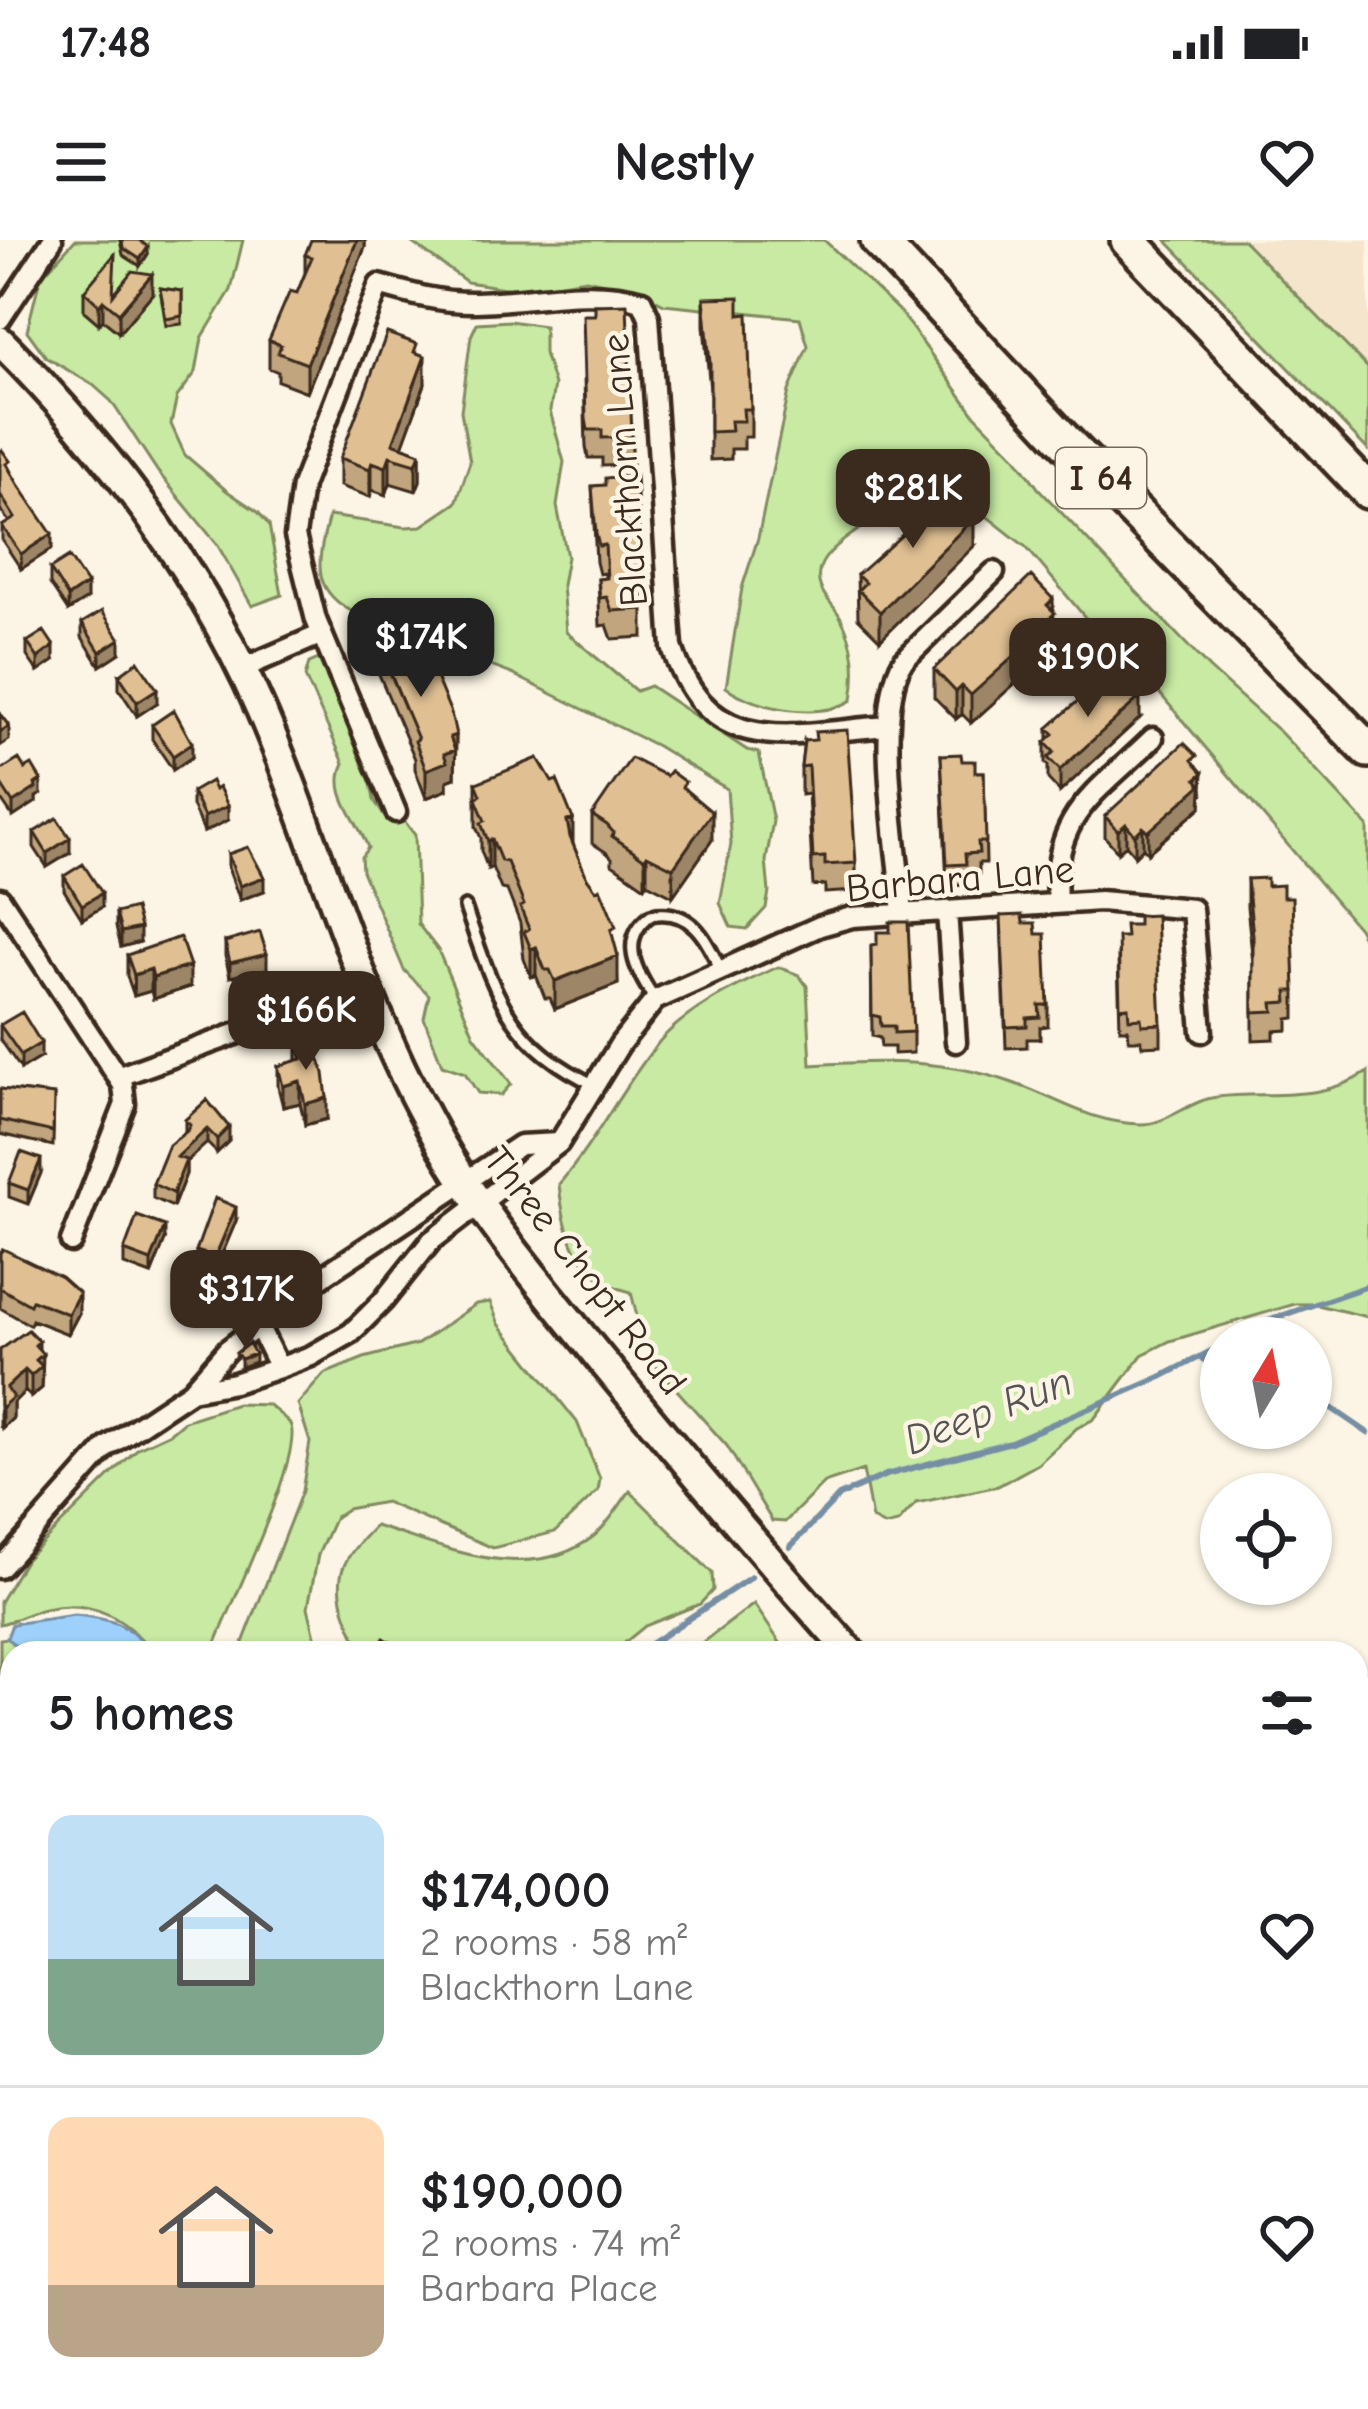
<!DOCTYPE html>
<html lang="en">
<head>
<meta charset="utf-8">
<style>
	:root { --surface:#fff; --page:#f6f6f6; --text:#202124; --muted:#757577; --line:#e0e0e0; --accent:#3b2a1e }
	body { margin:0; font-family:"Comic Neue",sans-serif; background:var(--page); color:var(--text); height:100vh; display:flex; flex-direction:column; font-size:45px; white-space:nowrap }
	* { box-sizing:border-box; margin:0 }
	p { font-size:39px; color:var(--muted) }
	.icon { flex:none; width:66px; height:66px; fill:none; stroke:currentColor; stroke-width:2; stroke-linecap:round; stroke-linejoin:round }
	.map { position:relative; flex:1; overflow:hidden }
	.side { position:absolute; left:0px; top:1401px; width:1368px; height:768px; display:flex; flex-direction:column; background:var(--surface); border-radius:36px 36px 0 0; box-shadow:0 3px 9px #0004 }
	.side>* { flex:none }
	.needle { width:78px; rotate:10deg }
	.fabs { position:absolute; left:1200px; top:1077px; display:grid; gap:24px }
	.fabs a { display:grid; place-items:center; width:132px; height:132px; border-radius:50%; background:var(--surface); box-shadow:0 3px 9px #0004; font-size:60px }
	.price { position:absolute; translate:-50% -102px; padding:0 27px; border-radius:24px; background:var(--accent); color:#fff; font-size:39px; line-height:78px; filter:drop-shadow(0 3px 6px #0008) }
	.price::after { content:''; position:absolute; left:50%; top:72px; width:36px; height:27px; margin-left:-18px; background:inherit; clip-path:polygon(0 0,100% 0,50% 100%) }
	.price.active { background:#222; color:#fff }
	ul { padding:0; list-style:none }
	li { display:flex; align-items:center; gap:36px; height:300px; padding:0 48px }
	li+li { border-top:3px solid var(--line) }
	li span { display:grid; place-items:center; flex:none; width:336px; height:240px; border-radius:24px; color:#555 }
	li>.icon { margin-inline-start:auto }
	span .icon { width:144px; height:144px; fill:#fffc; stroke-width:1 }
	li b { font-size:51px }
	h2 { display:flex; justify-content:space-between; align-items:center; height:144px; padding:0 48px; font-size:51px }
	.status { display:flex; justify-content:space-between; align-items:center; height:84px; padding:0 60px; background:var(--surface); direction:ltr }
	.status svg { height:33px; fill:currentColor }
	header { display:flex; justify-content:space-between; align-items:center; height:156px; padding:0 48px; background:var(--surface); font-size:54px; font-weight:800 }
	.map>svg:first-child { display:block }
	.built { fill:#f4e5cc }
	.green { fill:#c8eaa3; stroke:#828a60; stroke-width:3 }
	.water { fill:#9dd1fb; stroke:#768ea3; stroke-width:3 }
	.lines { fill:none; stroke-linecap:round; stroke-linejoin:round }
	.stream { stroke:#768ea3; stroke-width:6 }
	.service-casing { stroke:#3b2a1e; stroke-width:18 }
	.minor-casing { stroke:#3b2a1e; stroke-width:27 }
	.secondary-casing { stroke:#3b2a1e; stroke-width:36 }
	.motorway-casing { stroke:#3b2a1e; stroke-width:42 }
	.service { stroke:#fcf5e5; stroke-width:9 }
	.minor { stroke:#fcf5e5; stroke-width:18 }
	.secondary { stroke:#fcf5e5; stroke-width:27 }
	.motorway { stroke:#fcf5e5; stroke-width:33 }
	.wall { fill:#c1a57e; stroke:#3b2a1e; stroke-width:3 }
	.shaded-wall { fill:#9d8667; stroke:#3b2a1e; stroke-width:3 }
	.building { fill:#e0c093; stroke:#3b2a1e; stroke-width:3 }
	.labels { text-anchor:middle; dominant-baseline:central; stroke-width:9; stroke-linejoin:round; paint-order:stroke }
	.shield { fill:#fcf5e5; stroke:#75675a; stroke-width:3 }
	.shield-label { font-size:36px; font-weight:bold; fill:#3b2a1e }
	.street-label { font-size:39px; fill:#3b2a1e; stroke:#fcf5e5 }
	.water-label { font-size:42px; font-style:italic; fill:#545455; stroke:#fcf5e5 }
</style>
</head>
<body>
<div class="status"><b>17:48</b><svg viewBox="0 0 49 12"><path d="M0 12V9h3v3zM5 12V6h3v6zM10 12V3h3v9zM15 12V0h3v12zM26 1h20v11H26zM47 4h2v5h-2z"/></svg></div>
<header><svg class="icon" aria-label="menu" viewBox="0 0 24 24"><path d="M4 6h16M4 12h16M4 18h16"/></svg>Nestly<svg class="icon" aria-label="heart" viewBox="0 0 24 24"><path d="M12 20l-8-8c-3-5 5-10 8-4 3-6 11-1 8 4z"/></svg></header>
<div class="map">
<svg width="1368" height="2169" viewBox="0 0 1368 2169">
	<rect width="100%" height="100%" fill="#fcf5e5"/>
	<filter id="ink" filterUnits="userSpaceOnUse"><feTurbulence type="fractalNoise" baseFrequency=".00833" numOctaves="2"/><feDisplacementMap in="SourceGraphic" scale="24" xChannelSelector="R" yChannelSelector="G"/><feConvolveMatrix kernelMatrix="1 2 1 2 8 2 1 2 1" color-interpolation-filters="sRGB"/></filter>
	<g filter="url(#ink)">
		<path class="built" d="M1243 0H1368V128Z"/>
		<path class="green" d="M75 0H243L231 50 202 98 196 132 177 157 171 184 185 215 227 251 258 272 269 285 282 355 252 366 217 304 158 232 111 161 93 145 46 117 27 91 40 38Z
			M408 0H824L901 73 975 175 1015 216 1038 248 1209 428 1282 494 1368 586V706L1358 688 1156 449 1105 401 1026 307 951 248C923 244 897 261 875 278 860 290 826 308 820 328 813 350 832 361 841 378 855 405 857 430 852 460 819 481 756 469 726 447L742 348 758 298 789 151 808 106 800 78 664 64 637 50 586 39 517 50 467 42Z
			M1166 0H1243L1368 128V210Z
			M510 81 544 86V113L554 145 550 171 564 222 557 266 567 317 562 345 566 392 636 451 650 446 747 510 759 513 773 581 766 621 769 652 766 668 747 689 731 687 720 663 731 604 727 549 657 506 512 434 359 375C309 352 317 322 329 276L405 287 422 286 456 263 470 222 461 171 471 96 477 83Z
			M321 418 369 532 374 560 386 579 405 582 415 595 418 684 438 710 474 795 511 844 501 855 478 853 465 833 442 825 424 778 429 755 404 730 362 631 361 617 368 608C359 580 329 555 344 523L305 437 309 423Z
			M778 727 799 735 807 746 811 825C880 820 944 819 1010 842 1058 858 1087 882 1140 884 1167 885 1190 860 1217 857 1271 851 1318 863 1368 832V1077L1313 1064H1295L1170 1101 1142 1115 1094 1179 1077 1188 1038 1224 998 1246 916 1263 898 1283 885 1286 872 1279 863 1230 824 1243 785 1282 772 1281 727 1206 658 1129 642 1097 631 1052C577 1039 564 994 559 944 596 901 620 851 655 807 682 771 738 745 778 727Z
			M490 1062 499 1084 577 1182 600 1239 598 1251 555 1292 493 1308 385 1262 347 1269 335 1277 318 1315 308 1367 319 1413H239L302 1251 310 1202 298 1164 324 1134 364 1118 418 1104 476 1064Z
			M237 1164 269 1165C275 1171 286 1178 290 1184 306 1211 225 1376 212 1413H154C125 1378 93 1358 45 1369 30 1372 15 1381 0 1384V1362L26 1319 138 1208 170 1193 184 1181Z
			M630 1251 712 1333 713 1350 700 1364 645 1386 612 1413H364C356 1402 352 1391 347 1378 331 1334 344 1318 375 1286 443 1306 529 1347 594 1296 608 1285 619 1265 630 1251Z
			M754 1364 787 1413H689Z
			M7 1398 24 1413H12V1601C3 1626 12 1660 12 1689L0 1656V1399Z
			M153 2157H336L356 2158 370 2169H148Z"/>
		<path class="water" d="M74 1375C114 1379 126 1383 153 1413H24L7 1398 12 1384Z"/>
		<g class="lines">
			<path class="stream" d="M1236 1098 1275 1078 1368 1046
				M1199 1117 1221 1129
				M1311 1172 1330 1167 1368 1193
				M790 1307 839 1256 886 1235 1011 1202 1161 1137 1221 1106
				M637 1413 751 1337
				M355 2157 356 2169
				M486 2169 494 2157"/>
			<g class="service-casing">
				<path id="service" d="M465 667C496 755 507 804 597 846
					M655 760C636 732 618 699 651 675 691 667 707 699 721 731
					M1356 1685 1366 1711
					M0 1794 12 1777
					M1356 1918 1368 1911
					M826 2157 829 2169
					M994 2157 997 2169
					M1045 2157 1047 2169
					M1267 2157 1271 2169
					M31 2160 51 2169
					M1295 2169 1308 2157"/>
			</g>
			<g class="minor-casing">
				<path id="minor" d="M0 79 52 0
					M241 429 322 394
					M396 572 316 380 295 296 302 246 379 45C410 54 439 62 472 62 528 62 588 45 642 61L649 77 672 407C709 522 792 493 888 486
					M0 658 123 845 125 864 71 1002
					M1057 663C1051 574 1095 555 1153 498
					M947 671 956 802
					M903 674C898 612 873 471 903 421L994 332
					M120 836 238 793 368 755
					M259 1087 279 1128
					M191 1151 234 1143 279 1128 311 1116 351 1093 383 1061 431 1001 559 903 620 804 655 760 820 686 852 677 1100 661 1192 669 1202 792
					M0 1328 107 1207 191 1151 227 1110 326 1034 520 905 559 903
					M1356 1718 1368 1710
					M0 1766 12 1774
					M132 2169 137 2157"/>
			</g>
			<g class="secondary-casing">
				<path id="secondary" d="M0 101C106 207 201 332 261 470 320 606 356 750 428 881 474 967 537 1040 598 1116 681 1217 764 1316 851 1413
					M1166 2157 1169 2169
					M1202 2157 1205 2169"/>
			</g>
			<g class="motorway-casing">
				<path id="motorway" d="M878 0 1063 199 1368 510
					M1128 0 1368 251"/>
			</g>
			<use href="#service" class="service"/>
			<use href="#minor" class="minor"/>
			<use href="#secondary" class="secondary"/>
			<use href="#motorway" class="motorway"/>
		</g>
		<path class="wall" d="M120 0H139L148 14 140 26 123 15Z
			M365 0V7L307 152 278 141V132L269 128V100L297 53 305 33V15Z
			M160 48 182 51V84L166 86Z
			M84 51 114 54H152L119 93 103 80 99 84 84 71Z
			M704 58 739 75 751 169V197H744V209H731V219L710 220V150L704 86Z
			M583 103 632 197V225L602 226V218H588L586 207Z
			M417 113 425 144 402 206 420 213V241L416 251 390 243 386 255 372 250 370 257 340 246V218Z
			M0 211 52 309 21 329 2 300V286L9 282 0 269Z
			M592 246 643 369V397L612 399 607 385 600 386 598 339 605 338V333L599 334 596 322Z
			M974 306 880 400 858 378 857 335Z
			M50 329 87 359 68 371 50 344Z
			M1053 371 1055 401 1050 406V412L971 483 962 474 956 479 934 457V429Z
			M82 383 120 413 100 426 82 397Z
			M27 402 54 421 38 432 27 416Z
			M378 404 400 406 456 495 455 538 447 541V550L426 558 415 529V519L378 432Z
			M119 435 157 463 137 476 119 449Z
			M1140 478 1060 552 1048 539V526L1045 523V502L1048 500V488Z
			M152 485 192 517 173 530 152 499Z
			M804 501 856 623V651L825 653V645L813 646 808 554 801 555V527Z
			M941 515 962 521 975 532H984L986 623H979V634L966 635V645L947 646Z
			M1197 526 1203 554 1201 556V567L1148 613 1143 608 1135 616 1126 605 1118 612 1105 597V576Z
			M0 531 41 554 36 557V562L13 577 0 558Z
			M476 543 573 604 616 709 618 744 555 769 550 758H545L536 735 531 737 524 719 520 683 507 650 501 649 492 627 488 629 481 611V598L476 587Z
			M685 549 712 600 673 656 647 643 645 647 612 624V618L607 613 592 603V575Z
			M192 552 228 580 204 592 192 566Z
			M34 592 70 613 47 627 34 607Z
			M228 614 264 651 240 660 228 628Z
			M64 636 102 667 82 679 64 650Z
			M1247 639 1267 646 1295 751V778L1288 779V790L1274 791V799L1253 800V723L1247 667Z
			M116 673 140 702 121 707 116 687Z
			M1001 676 1023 683 1036 694 1048 765V786L1040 787V799H1027V807L1006 808Z
			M225 702 267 729 230 737 225 716Z
			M871 705 913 792V813L894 814V807H881L880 798 872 796Z
			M127 715 190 747 153 759 151 751 134 756 127 736Z
			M1118 718 1161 784V805L1142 806 1141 800H1129L1128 789H1120Z
			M0 785 41 817 21 829 0 799Z
			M297 803 327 879 305 885 300 863 283 867 278 847V826L297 821Z
			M0 849 54 855 53 906 0 894Z
			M207 860 229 901 217 913 207 903 186 922V934L173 967 153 958V944L185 892V880Z
			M41 933 28 964 9 957V943Z
			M236 981 215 1031 196 1025V1011Z
			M165 1000 151 1035 124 1025V1011Z
			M0 1013 79 1073 68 1094 32 1080 30 1085 0 1068Z
			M0 1110H39L43 1135 42 1148 31 1157 25 1151 13 1163V1178L2 1188 0 1186Z
			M1356 1428 1368 1433V1602L1358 1578 1356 1579V1475L1361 1472H1356Z
			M12 1813V1911L8 1909 4 1916 0 1914V1829Z
			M12 1956V1994L8 1993V1974Z
			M1356 2026H1368V2098H1362V2101H1356Z
			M89 2157H118L114 2165Z
			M1074 2157H1126L1129 2169H1077Z"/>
		<path class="shaded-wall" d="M357 0H365V7L307 152V124Z
			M148 7V14L140 26V19Z
			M152 34V54L119 93V73Z
			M103 60V80L99 84V65Z
			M425 116V144L398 218 393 203Z
			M420 213V241L416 251V224Z
			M390 216V243L386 255V227Z
			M372 222V250L370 257V229Z
			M974 278V306L880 400V372Z
			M52 294V309L21 329V314Z
			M87 344V359L68 371V357Z
			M1053 359 1055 401 1050 406V412L971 483V455Z
			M120 399V413L100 426V412Z
			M54 406V421L38 432V418Z
			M962 446V474L956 479V452Z
			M157 449V463L137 476V462Z
			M1140 457V478L1060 552V530Z
			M9 486V500L0 506V492Z
			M456 495 455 538 447 541V550L426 558V530L444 514 450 497Z
			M192 503V517L173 530V516Z
			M1203 533 1201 567 1148 613V592Z
			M41 540V554L36 557V562L13 577V563Z
			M228 566V580L204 592V577Z
			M712 572V600L673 656V628Z
			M573 579V607L567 581Z
			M1126 584V605L1118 612V591Z
			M1143 587V608L1135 616V595Z
			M70 598V613L47 627V613Z
			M492 599V627L488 629V601Z
			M647 615V643L645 647V619Z
			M264 637V651L240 660V646Z
			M102 653V667L82 679V665Z
			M140 688V702L121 707V692Z
			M536 707V735L531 737V709Z
			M267 714V729L230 737V723Z
			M618 716V744L555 769V741Z
			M190 726V747L153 759V737Z
			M151 729V751L134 756V735Z
			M41 803V817L21 829V815Z
			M300 841V863L283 867V846Z
			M327 858V879L305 885V864Z
			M229 887V901L217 913V899Z
			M207 889V903L186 922V934L173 967 177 917Z
			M41 919V933L28 964V950Z
			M236 967V981L215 1031V1017Z
			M165 986V1000L151 1035V1021Z
			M79 1053V1073L68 1094V1074Z
			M39 1101V1117L43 1114 42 1148 31 1157V1136L35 1105Z
			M255 1114V1122L241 1127V1119Z
			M25 1130V1151L13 1163V1178L2 1188V1167L6 1148Z
			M1358 1551V1578L1356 1579V1552Z
			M6 1672V1693L3 1697V1708L0 1712V1681Z
			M1368 1866V1894L1356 1901V1873Z
			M8 1890V1909L4 1916V1897Z
			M12 2142V2157H14L10 2169H3Z
			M926 2157H951L926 2163Z"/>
		<path class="building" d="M122 0H139L148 7 140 19 123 8Z
			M311 0H357L307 124 278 113 281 105 269 100 290 51 297 53 312 17 305 15Z
			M115 14 113 55 132 31 152 34 119 73 103 60 99 65 84 51Z
			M160 48 182 51V76L166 79Z
			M739 57V75L748 74 751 169H743L744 181H730L731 191 710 192V123L704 58Z
			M627 64 632 197 602 198V190H588L586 179 583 75H595V65Z
			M387 93 417 104 414 112 425 116 393 203 420 213 416 224 390 216 386 227 372 222 370 229 340 218Z
			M2 210 10 221 6 224 18 244 52 294 21 314 2 286 15 278 0 254V211Z
			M636 235 643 369 612 371 607 357 600 358 598 339 607 338 605 305 599 306 596 294 592 246 605 245V238Z
			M938 252 952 266 957 261 974 278 880 372 858 350 865 343 857 335 911 287Z
			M69 317 87 344 68 357 50 329Z
			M1031 336 1053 359 1047 365 1055 373 1046 381 1050 384 971 455 962 446 956 452 934 429Z
			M102 371 120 399 100 412 82 383Z
			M44 391 54 406 38 418 27 402Z
			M396 397 400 406 412 400 417 412 424 409 451 473 456 495 450 497 455 510 444 514 447 522 426 530 415 501 418 499 378 404Z
			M138 421 157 449 137 462 119 435Z
			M1113 439 1122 448 1127 443 1140 457 1060 530 1048 518 1054 512 1045 502 1054 494 1048 488 1100 441 1105 446Z
			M174 470 192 503 173 516 152 485Z
			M0 474 9 486 0 492Z
			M847 490 856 623 825 625V617L813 618 808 526 801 527 804 501 816 500 815 492Z
			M1184 503 1197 516 1192 520 1203 533 1196 539 1201 545 1148 592 1143 587 1135 595 1126 584 1118 591 1105 576Z
			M961 514 962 521H975V532H984L986 602H978L979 613 965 614 966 624 947 625 941 515Z
			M538 518 552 542 557 540 573 579 567 581 570 597 587 638 596 650 600 648 616 687 611 690 618 716 555 741 550 730H545L536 707 531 709 524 692 529 689 520 667 524 665 507 622 501 621 492 599 488 601 481 583 485 581 476 559 481 555 476 543Z
			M631 518 666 536 670 531 685 542 682 547 712 572 673 628 647 615 645 619 612 596 614 593 607 585 592 575Z
			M19 519 25 529 32 525 41 540 35 544 36 548 13 563 0 543V531Z
			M211 541 215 550 219 547 228 566 204 577 192 552Z
			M57 578 70 598 47 613 34 592Z
			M248 607 264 637 240 646 228 614Z
			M83 624 102 653 82 665 64 636Z
			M1267 638V646L1283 645V657H1292L1295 751H1287L1288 762 1273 763 1274 771 1253 772V695L1247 639Z
			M135 668 140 688 121 692 116 673Z
			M1022 675 1023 683H1035L1036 694H1045L1048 765H1039L1040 777 1027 778V786L1006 787 1001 676Z
			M1156 675 1161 784 1142 785 1141 778 1129 779 1128 767 1120 768 1118 697H1126L1125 685H1138V676Z
			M890 682H908L913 792 894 793V786H881L880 777 872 775 871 705 877 704V692H890Z
			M260 692 267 714 230 723 225 702Z
			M180 697 190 726 153 737 151 729 134 735 127 715Z
			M22 772 41 803 21 815 0 785Z
			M313 798 324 833 327 858 305 864 300 841 283 846 278 826 302 819 297 803Z
			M0 849 54 855 53 892 0 880Z
			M207 860 229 887 217 899 207 889 177 917 186 920 173 953 153 944 169 905 187 891 190 885 185 880Z
			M21 912 41 919 28 950 9 943Z
			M215 958 236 967 215 1017 196 1011Z
			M137 976 165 986 151 1021 124 1011Z
			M3 1009 61 1037 79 1053 68 1074 32 1060 30 1065 0 1048V1013Z
			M28 1090 39 1101 35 1105 43 1114 36 1120 42 1126 31 1136 25 1130 6 1148 13 1157 2 1167 0 1165V1110Z
			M249 1103 255 1114 241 1119 236 1113Z
			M384 1398 409 1413H375Z
			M1356 1428 1368 1433V1448L1361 1444 1356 1445Z
			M1357 1472 1368 1473V1575L1358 1551 1356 1552Z
			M0 1665 6 1672 0 1681Z
			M1368 1752V1866L1356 1873V1759Z
			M12 1813V1892L8 1890 4 1897 0 1895V1845L7 1834 0 1829Z
			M11 1956H12V1975L8 1974Z
			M1356 2026H1368V2070H1361L1362 2073H1356Z
			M12 2066V2142L3 2169H0V2106L6 2109Z
			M735 2157H783V2169H735Z
			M1081 2157H1126L1129 2169H1084Z"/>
	</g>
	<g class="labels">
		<rect class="shield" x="1056" y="208" width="90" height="60" rx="9"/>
		<g class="shield-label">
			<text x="1101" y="238">I 64</text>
		</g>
		<g class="street-label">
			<text transform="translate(625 230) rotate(-94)">Blackthorn Lane</text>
			<text transform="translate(960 639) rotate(-5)">Barbara Lane</text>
			<text transform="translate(585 1031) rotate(52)">Three Chopt Road</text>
		</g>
		<g class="water-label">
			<text transform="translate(988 1171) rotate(-21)">Deep Run</text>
		</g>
	</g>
</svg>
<div class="fabs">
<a><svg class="needle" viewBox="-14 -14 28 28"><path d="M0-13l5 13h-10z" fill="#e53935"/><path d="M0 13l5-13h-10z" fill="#757577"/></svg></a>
<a><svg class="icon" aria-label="locate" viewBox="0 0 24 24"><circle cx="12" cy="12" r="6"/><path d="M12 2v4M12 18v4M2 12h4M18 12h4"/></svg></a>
</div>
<b class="price" style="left:913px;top:311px">$281K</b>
<b class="price active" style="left:421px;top:460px">$174K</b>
<b class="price" style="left:1088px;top:480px">$190K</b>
<b class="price" style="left:306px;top:833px">$166K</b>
<b class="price" style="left:246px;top:1112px">$317K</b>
<section class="side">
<h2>5 homes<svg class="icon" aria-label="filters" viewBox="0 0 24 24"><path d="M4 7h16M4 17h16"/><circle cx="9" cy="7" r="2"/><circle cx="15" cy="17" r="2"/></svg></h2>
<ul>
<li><span style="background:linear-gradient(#bfe0f5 60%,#7fa58c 0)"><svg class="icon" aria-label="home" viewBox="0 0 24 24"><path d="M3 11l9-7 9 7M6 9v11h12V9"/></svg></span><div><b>$174,000</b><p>2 rooms · 58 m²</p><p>Blackthorn Lane</p></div><svg class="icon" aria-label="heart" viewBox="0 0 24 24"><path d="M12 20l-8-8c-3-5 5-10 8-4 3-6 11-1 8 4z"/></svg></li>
<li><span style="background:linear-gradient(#ffd9b3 70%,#b9a48a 0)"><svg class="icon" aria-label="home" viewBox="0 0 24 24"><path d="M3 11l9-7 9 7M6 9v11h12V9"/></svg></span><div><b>$190,000</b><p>2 rooms · 74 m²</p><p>Barbara Place</p></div><svg class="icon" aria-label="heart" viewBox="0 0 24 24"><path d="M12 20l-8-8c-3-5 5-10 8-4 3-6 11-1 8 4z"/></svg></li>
</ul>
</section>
</div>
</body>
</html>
